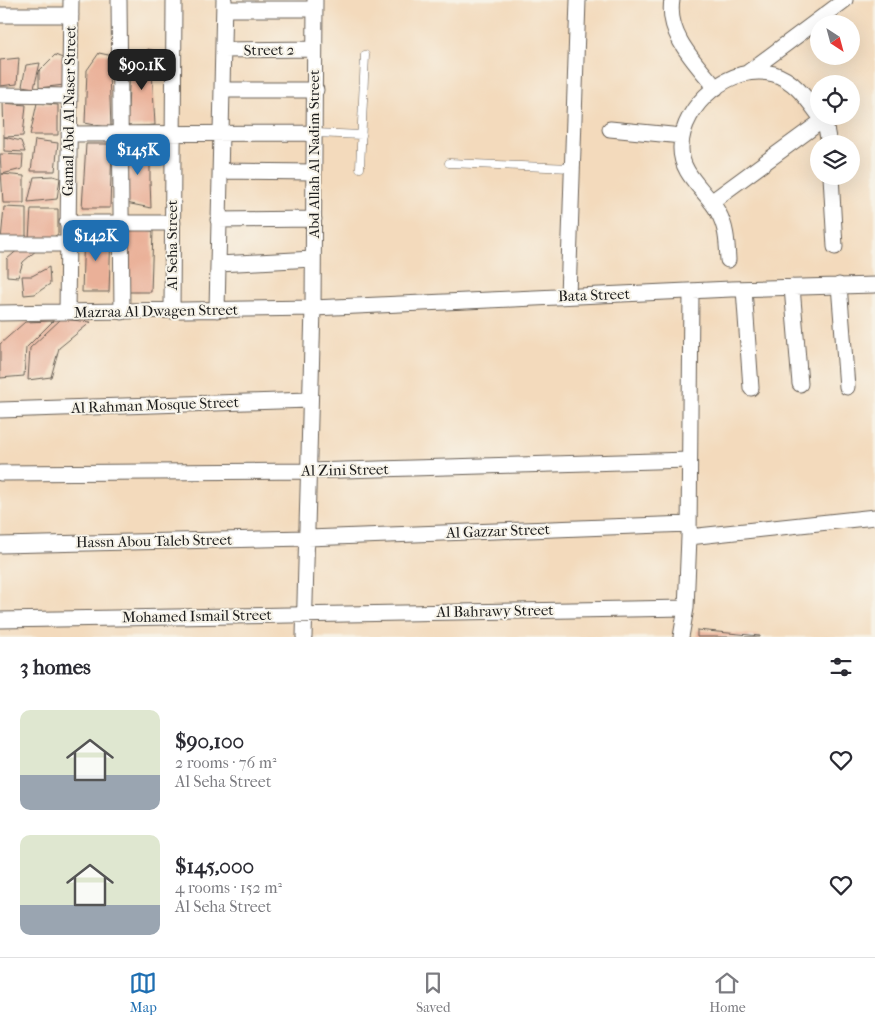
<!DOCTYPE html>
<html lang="en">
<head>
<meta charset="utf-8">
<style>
	:root { --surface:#fff; --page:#f2f2f3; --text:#2b2b33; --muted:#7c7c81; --line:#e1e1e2; --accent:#1f6fb2 }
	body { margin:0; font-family:"IM FELL French Canon",serif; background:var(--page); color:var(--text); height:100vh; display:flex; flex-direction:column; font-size:19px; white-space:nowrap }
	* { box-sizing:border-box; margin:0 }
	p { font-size:16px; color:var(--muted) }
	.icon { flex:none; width:28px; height:28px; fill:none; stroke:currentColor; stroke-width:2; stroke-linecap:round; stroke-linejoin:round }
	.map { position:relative; height:637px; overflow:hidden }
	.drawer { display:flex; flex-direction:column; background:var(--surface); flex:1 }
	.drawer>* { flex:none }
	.needle { width:32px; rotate:144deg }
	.fabs { position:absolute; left:810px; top:15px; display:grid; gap:10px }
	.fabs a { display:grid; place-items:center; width:50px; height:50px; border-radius:50%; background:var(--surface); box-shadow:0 5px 20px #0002; font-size:25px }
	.price { position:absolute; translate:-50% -42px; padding:0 11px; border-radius:10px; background:var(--accent); color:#fff; font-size:16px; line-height:32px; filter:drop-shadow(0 1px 2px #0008) }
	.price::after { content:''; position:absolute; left:50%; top:30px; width:15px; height:11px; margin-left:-8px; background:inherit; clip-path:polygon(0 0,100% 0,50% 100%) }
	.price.current { background:#222; color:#fff }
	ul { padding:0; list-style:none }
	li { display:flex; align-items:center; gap:15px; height:125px; padding:0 20px }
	li span { display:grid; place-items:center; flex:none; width:140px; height:100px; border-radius:10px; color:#555 }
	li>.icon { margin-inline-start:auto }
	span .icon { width:60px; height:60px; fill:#fffc; stroke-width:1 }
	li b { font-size:21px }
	h2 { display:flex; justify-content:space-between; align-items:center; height:60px; padding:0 20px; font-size:21px }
	.tab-bar { display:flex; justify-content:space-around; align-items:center; height:70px; border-top:1px solid var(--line); background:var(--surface); font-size:14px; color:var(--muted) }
	.tab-bar a { display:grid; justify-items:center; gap:2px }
	.tab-bar .current { color:var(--accent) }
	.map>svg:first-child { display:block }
	.building { fill:#eab098 }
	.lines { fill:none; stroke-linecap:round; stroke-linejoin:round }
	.service-casing { stroke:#675e54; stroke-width:9 }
	.minor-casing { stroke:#675e54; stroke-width:17 }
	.service { stroke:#fff; stroke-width:8 }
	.minor { stroke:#fff; stroke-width:15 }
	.labels { text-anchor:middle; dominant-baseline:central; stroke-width:4; stroke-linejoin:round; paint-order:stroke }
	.street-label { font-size:15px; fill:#1c1c1c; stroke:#f7f3e8 }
</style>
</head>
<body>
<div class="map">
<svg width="875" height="637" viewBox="0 0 875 637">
	<rect width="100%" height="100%" fill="#f7f3e8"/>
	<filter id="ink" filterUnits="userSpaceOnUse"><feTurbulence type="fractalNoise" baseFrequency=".02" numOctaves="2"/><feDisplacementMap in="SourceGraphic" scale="10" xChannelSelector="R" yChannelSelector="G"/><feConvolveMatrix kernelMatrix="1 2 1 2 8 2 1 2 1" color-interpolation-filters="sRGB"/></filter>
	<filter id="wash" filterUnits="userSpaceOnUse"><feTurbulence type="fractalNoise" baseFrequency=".0096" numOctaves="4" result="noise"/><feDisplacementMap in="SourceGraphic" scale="20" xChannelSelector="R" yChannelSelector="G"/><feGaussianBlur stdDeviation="1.12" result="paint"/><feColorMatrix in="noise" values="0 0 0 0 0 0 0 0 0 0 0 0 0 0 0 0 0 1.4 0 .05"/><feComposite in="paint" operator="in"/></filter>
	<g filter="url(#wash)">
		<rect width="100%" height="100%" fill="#f3dabc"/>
		<g id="blocks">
			<path class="building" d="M148 49 162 53 152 70 155 125 127 127 130 68Z
				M99 53 113 56 109 71 111 128 85 123 87 70Z
				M55 55 65 59 64 85 39 88V71Z
				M19 58 17 84 0 86V60Z
				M40 63 34 88 22 86 26 65Z
				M3 103 26 105 23 136 4 137Z
				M37 103 58 105V135H30Z
				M4 137 21 141 25 152 4 151Z
				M35 140 58 143 55 171H31Z
				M86 144H112L110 208H82Z
				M150 146V181L151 208 126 203V147Z
				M0 154 23 155 22 169 2 174 24 176V203H3Z
				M53 176 60 178 57 199 28 202 34 177Z
				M4 207 26 208V238L1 239Z
				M31 209H58V234L52 238H29Z
				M127 229 153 231 151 292H129Z
				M84 231 111 232 109 292H82Z
				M20 248 38 249 23 262 18 277 7 276V259Z
				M49 267 50 284 35 294 24 295 22 276H32Z
				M61 319 91 322 59 348 51 377 28 380 30 348Z
				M53 321 26 348 24 376 0 378V344L25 322Z
				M697 630 760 636V637H697Z"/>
		</g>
	</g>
	<g filter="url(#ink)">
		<use href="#blocks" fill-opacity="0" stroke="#675e54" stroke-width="1"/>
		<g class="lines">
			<g class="service-casing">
				<path id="service" d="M315 133 362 135
					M449 163 572 168
					M360 168 365 55"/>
			</g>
			<g class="minor-casing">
				<path id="minor" d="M119 0 122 312
					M672 0C666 35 696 63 716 88
					M224 9H315
					M0 15H71
					M223 50 314 49
					M747 73 845 0
					M222 90H316
					M0 95 70 96
					M820 116 826 128 829 144
					M610 129 682 136
					M69 134 315 133
					M220 171 314 172
					M831 176 835 247
					M711 202 823 120
					M218 220 314 219
					M67 223H173
					M0 244H67
					M728 260C727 243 727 228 718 212 706 190 680 175 681 147 682 105 731 62 774 74 794 80 807 99 819 115
					M218 264 313 259
					M839 285 847 387
					M792 287 800 384
					M744 289 751 388
					M568 296 578 0
					M217 310 224 0
					M172 311 174 0
					M67 312 71 0
					M0 313 313 308 731 289 875 285
					M0 410 310 400
					M0 473 309 471 689 460
					M689 537 875 517
					M0 545 308 538 689 524
					M0 620 686 608
					M304 637 313 308 315 0
					M681 637 686 608 689 537 691 291"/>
			</g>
			<use href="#service" class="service"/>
			<use href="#minor" class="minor"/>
		</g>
	</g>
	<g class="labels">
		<g class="street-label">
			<text transform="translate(269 50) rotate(-1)">Street 2</text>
			<text transform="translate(69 111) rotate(-89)">Gamal Abd Al Naser Street</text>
			<text transform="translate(314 154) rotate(-90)">Abd Allah Al Nadim Street</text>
			<text transform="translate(172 245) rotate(-90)">Al Seha Street</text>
			<text transform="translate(594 295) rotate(-2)">Bata Street</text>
			<text transform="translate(156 311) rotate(-1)">Mazraa Al Dwagen Street</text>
			<text transform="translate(155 405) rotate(-2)">Al Rahman Mosque Street</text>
			<text transform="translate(345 470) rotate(-1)">Al Zini Street</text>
			<text transform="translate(498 531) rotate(-2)">Al Gazzar Street</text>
			<text transform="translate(154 541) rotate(-1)">Hassn Abou Taleb Street</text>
			<text transform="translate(495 611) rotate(-1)">Al Bahrawy Street</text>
			<text transform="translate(197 616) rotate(-1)">Mohamed Ismail Street</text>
		</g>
	</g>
</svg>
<div class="fabs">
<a><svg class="needle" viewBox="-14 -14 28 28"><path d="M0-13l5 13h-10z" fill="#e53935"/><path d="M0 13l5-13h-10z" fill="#7c7c81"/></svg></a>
<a><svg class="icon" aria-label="locate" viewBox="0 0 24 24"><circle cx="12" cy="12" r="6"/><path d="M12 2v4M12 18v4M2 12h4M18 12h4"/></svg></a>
<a><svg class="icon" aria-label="layers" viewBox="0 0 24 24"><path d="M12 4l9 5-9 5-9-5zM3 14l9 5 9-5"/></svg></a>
</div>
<b class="price current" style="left:142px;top:91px">$90.1K</b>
<b class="price" style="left:138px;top:176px">$145K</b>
<b class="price" style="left:96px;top:262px">$142K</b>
</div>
<section class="drawer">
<h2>3 homes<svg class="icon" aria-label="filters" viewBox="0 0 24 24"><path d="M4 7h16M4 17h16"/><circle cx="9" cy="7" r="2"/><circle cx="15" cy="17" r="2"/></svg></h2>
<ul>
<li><span style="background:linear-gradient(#dfe7d0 65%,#9aa5b1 0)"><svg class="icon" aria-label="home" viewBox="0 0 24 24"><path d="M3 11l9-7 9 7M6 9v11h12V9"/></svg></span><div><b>$90,100</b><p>2 rooms · 76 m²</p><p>Al Seha Street</p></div><svg class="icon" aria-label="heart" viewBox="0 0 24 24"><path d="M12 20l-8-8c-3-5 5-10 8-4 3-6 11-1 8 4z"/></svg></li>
<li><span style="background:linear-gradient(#dfe7d0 70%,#9aa5b1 0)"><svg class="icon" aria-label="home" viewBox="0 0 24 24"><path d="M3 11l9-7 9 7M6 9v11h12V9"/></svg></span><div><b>$145,000</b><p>4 rooms · 152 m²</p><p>Al Seha Street</p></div><svg class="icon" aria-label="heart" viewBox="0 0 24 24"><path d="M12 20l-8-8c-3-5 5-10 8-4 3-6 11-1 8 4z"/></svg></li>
</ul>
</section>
<nav class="tab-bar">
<a class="current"><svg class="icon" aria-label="map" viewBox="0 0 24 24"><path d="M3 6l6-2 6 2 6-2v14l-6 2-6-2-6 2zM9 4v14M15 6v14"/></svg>Map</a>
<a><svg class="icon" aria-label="saved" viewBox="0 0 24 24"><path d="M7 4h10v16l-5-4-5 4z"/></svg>Saved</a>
<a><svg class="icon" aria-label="home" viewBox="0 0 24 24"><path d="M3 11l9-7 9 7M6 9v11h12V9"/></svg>Home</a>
</nav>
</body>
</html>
